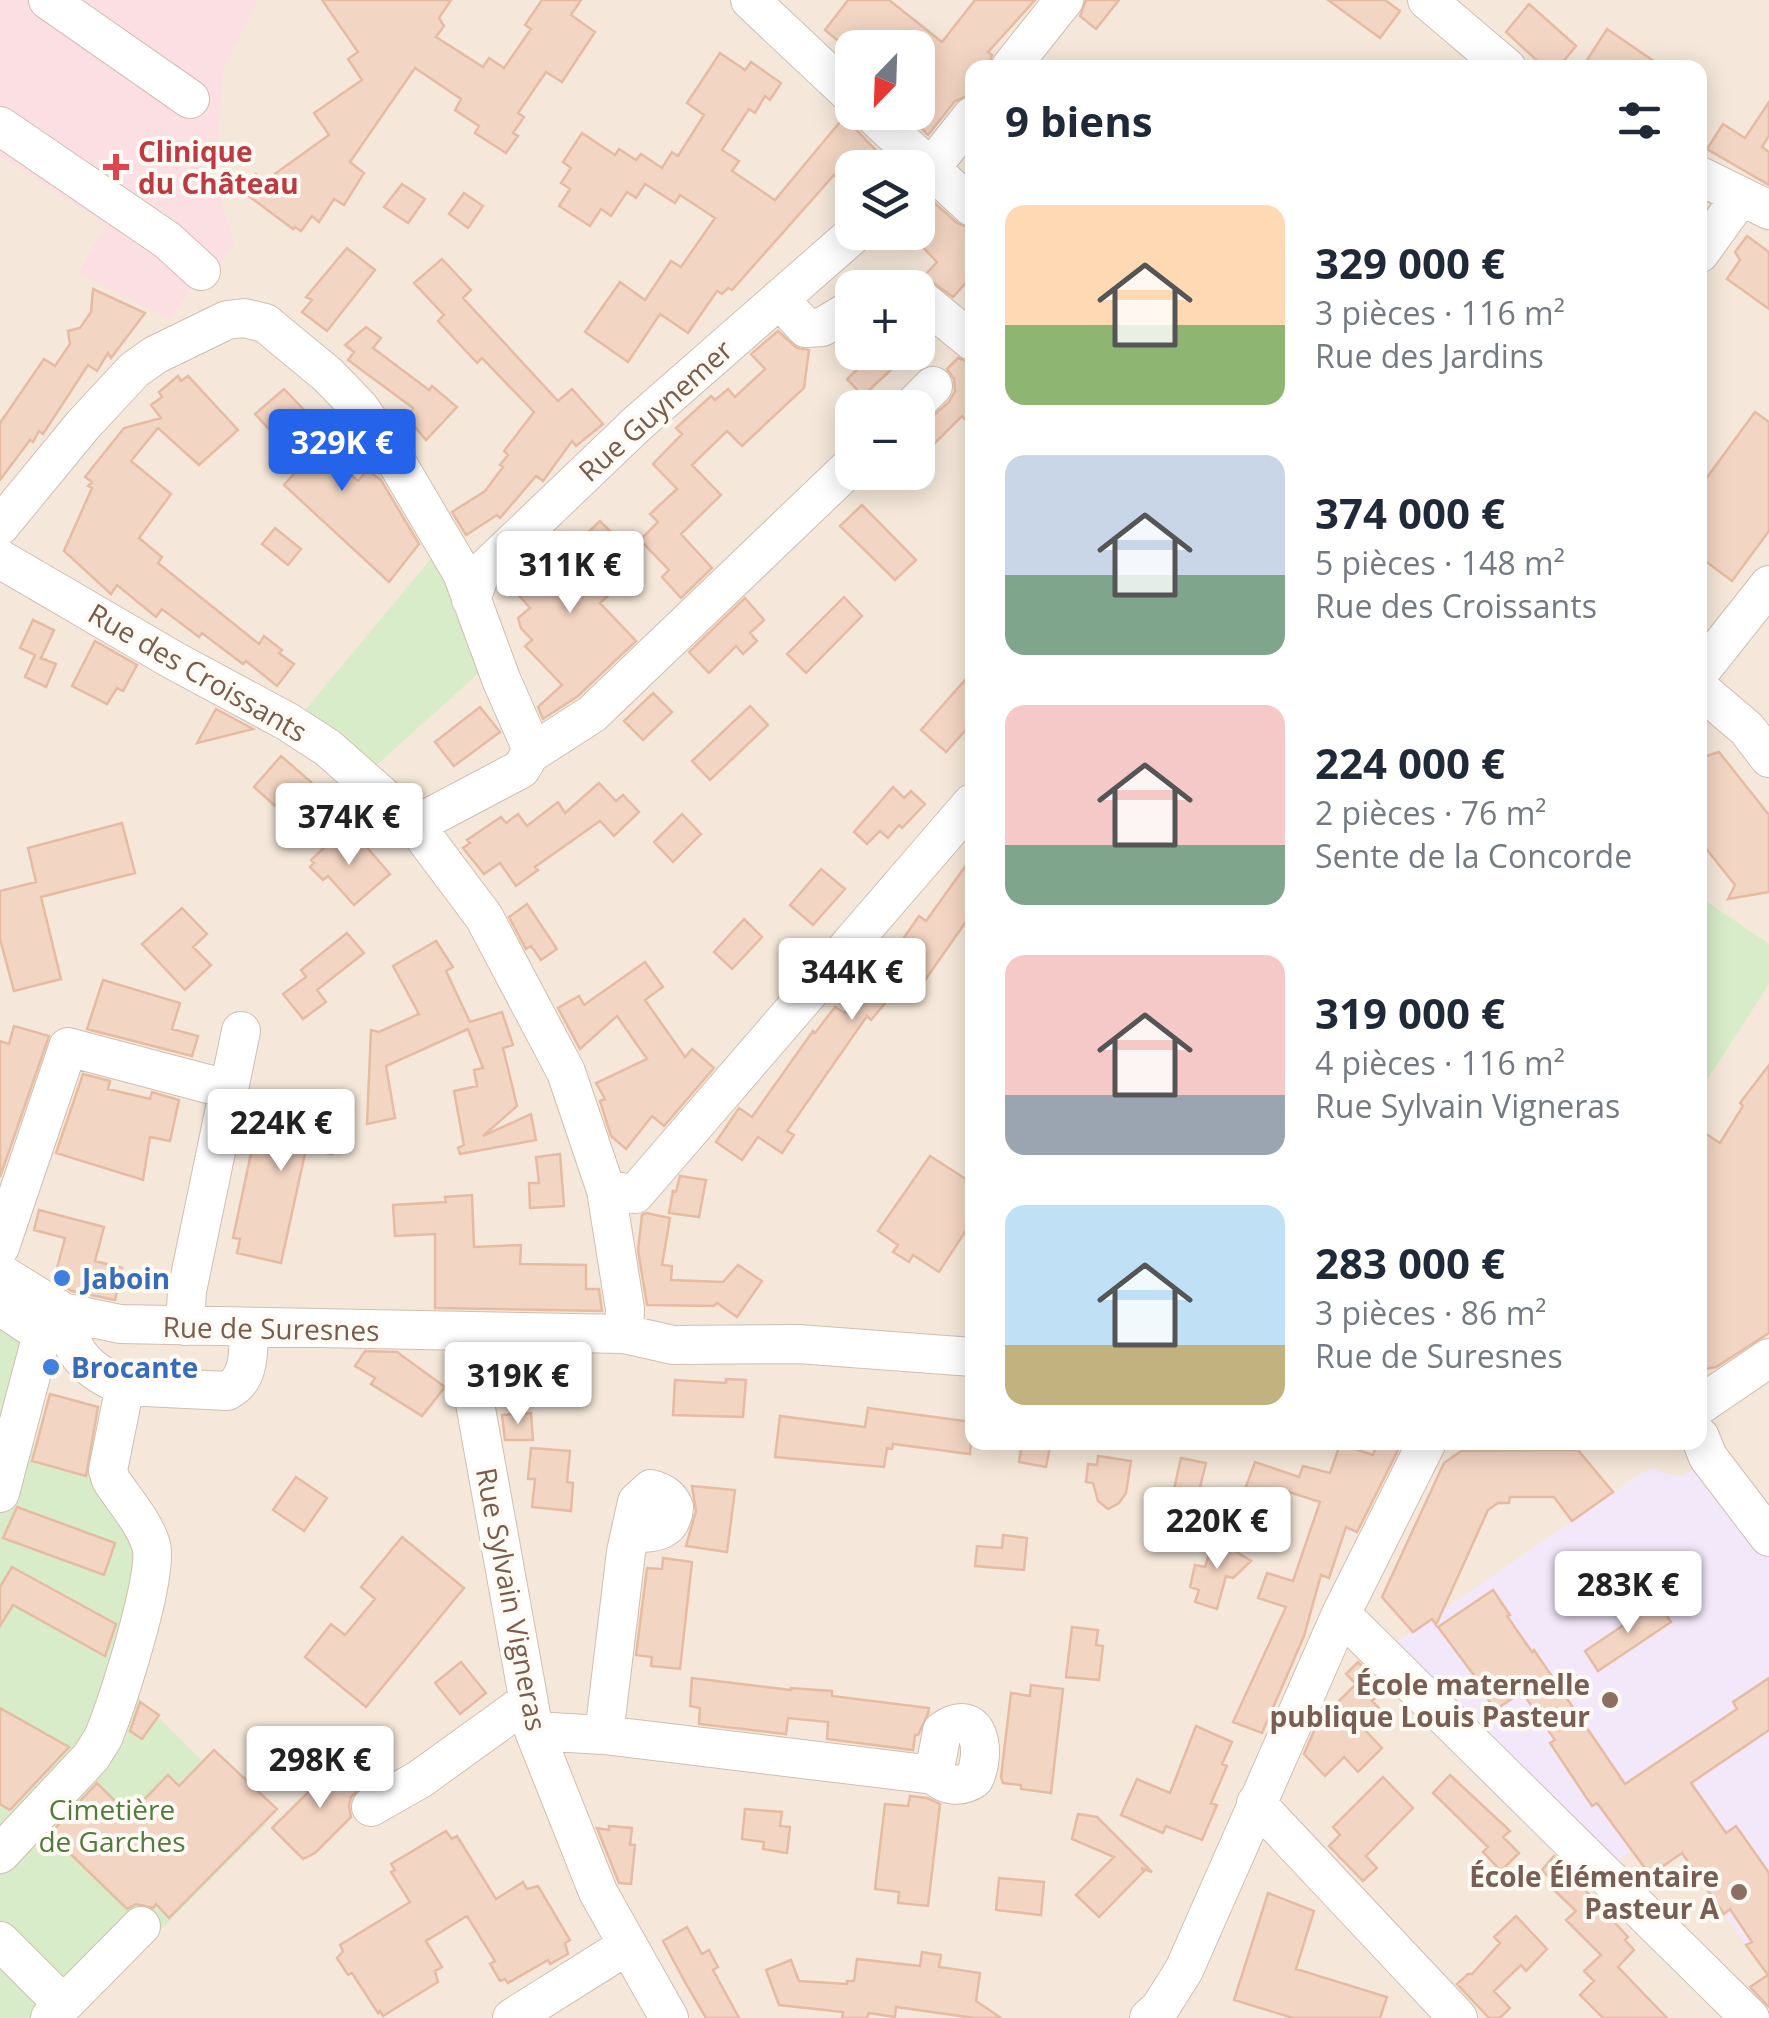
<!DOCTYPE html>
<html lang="fr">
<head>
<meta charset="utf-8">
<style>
	:root { --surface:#fff; --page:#f2f2f3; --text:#1f2937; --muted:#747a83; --accent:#2563eb }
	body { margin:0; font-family:"Open Sans",sans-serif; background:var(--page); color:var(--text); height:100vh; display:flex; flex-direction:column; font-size:38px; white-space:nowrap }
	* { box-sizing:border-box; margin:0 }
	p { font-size:32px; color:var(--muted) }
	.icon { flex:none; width:55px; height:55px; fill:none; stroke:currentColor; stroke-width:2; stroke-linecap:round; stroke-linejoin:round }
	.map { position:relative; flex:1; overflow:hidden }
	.panel { position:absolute; left:965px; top:60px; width:742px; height:1390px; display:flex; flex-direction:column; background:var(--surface); border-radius:20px; box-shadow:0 5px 25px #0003 }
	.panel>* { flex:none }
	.needle { width:65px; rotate:203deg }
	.controls { position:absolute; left:835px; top:30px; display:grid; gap:20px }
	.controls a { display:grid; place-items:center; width:100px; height:100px; border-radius:20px; background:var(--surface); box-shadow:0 5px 25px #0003; font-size:50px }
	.price { position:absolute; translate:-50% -85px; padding:0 22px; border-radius:10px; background:#fff; color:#222; font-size:32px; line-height:65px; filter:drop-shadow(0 2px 5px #0008) }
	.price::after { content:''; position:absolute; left:50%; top:60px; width:30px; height:22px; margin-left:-15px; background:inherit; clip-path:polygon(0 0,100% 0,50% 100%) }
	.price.selected { background:var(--accent); color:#fff }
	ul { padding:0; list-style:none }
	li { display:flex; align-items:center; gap:30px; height:250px; padding:0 40px }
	li span { display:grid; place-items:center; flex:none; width:280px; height:200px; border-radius:20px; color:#555 }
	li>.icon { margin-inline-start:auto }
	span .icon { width:120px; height:120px; fill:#fffc; stroke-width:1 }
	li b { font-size:42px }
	h2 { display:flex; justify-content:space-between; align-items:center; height:120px; padding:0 40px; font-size:42px }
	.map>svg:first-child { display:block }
	.residential { fill:#f5e8da; fill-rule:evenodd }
	.education { fill:#f3e8fa }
	.medical { fill:#fbdfe3 }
	.green { fill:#d8ecc9 }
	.building { fill:#f3d5c3; stroke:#e6bba3; stroke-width:2.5 }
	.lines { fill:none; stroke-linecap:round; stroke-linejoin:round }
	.minor-casing { stroke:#d1beb0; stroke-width:40 }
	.minor { stroke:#fff; stroke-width:38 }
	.health-dot { fill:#e0444e; stroke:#fffaf3; stroke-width:4 }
	.shop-dot { fill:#3f7fe0; stroke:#fffaf3; stroke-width:4 }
	.education-dot { fill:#8d6e63; stroke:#fffaf3; stroke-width:4 }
	.labels { text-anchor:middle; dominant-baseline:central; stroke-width:8; stroke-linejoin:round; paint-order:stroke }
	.health-label { font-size:28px; font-weight:bold; fill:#be3a42; stroke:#fffaf3; text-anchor:start }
	.street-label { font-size:28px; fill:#7a5c4d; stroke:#fffaf3 }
	.shop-label { font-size:28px; font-weight:bold; fill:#366cbe; stroke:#fffaf3; text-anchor:start }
	.education-label { font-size:28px; font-weight:bold; fill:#785e54; stroke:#fffaf3; text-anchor:end }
	.park-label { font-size:28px; fill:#537a41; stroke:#fffaf3 }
</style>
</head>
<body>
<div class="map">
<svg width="1769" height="2018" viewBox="0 0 1769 2018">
	<rect width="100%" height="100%" fill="#fdf6ec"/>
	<path class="residential" d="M0 0H1769V2018H0ZM852 48H918V112H852ZM972 68H1700V1442H972ZM852 168H918V232H852ZM852 288H918V352H852ZM852 408H918V472H852Z"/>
	<path class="education" d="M1702 1464 1769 1546V1956L1759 1963 1663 1830 1615 1863 1396 1643 1643 1472 1654 1469 1680 1477Z"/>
	<path class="medical" d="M0 0H258L223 68 215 178 234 245 214 272 205 266 170 320 79 273 106 224 0 157Z"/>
	<path class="green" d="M435 554 482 670 370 771 300 716Z
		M1700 897 1769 944V984L1700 1091Z
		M0 1298 51 1328 21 1447 105 1470 158 1520 136 1695 266 1824 72 2018H0Z"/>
	<path class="building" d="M322 0H451L439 18 444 26 436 37 483 67 489 58 504 68 531 29 525 25 542 0H581L571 15 595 32 562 82 546 72 518 113 524 117 513 133 518 136 506 153 475 133 479 126 455 110 461 99 415 68 350 162 364 173 344 205 334 199 319 222 312 216 301 231 295 227 293 229 242 191 256 174 265 181 329 135 314 113 362 80 348 59 358 52Z
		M848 0H889L942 42 975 0H1035L988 52 992 55 988 68H972V94L955 101 928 135 904 112H920L918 48H847L825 30Z
		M1086 0H1119L1096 29 1080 16Z
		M1328 0H1385L1400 11 1380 38Z
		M1529 4 1576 46 1558 68H1545L1506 32Z
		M1607 29 1664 68H1582Z
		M720 53 745 70 751 62 781 83 770 100 765 96 755 113 749 109 722 150 739 161 732 171 775 200 844 117 893 168H852V190L834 175 732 290 728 288 722 294 717 291 688 333 660 314 628 362 585 332 620 282 645 300 671 261 681 267 715 218 680 195 675 203 645 184 636 198 627 192 611 216 601 209 590 226 559 206 570 189 561 183 571 168 563 162 582 133 615 155 619 149 636 160 641 154 662 168 672 152 678 156 704 115 687 103Z
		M1769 102V136L1762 147 1769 152V185L1707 149 1723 124 1745 138Z
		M402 184 425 199 408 223 384 207Z
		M464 193 483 206 468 228 449 214Z
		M929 198 957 223 972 229V276L953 297 924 276 937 262 918 242V201Z
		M1747 236 1769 252V309L1727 279 1740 260 1735 252Z
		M347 248 375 270 327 331 302 312 312 300 306 297Z
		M442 259 471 290 463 298 558 401 572 389 603 424 576 446 572 441 543 481 536 476 500 518 497 515 466 535 452 512 485 491 503 467 500 465 508 455 504 451 534 412 482 358 477 363 438 321 444 315 414 283Z
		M93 289 145 313 111 358 108 353 97 371 88 365 43 434 39 431 33 442 30 440 0 480V423L44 359 55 366 70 344 68 331 80 328 91 312Z
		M366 327 381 338 373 348 429 390 432 386 457 407 426 440 406 416 413 408 348 360 354 352 345 345Z
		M778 331 797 348 809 350 804 388 742 446 727 431 692 465 721 495 681 534 712 568 681 598 662 577 669 570 640 540 658 522 650 514 677 489 653 464 682 434 676 428 711 396 715 400 728 389 735 397 765 369 751 354Z
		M850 352H910L863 396 847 379 862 365Z
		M958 358 972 363V427L962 416 932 446 918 429 949 402 955 391 954 379 947 369Z
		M178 376 181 381 188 376 238 430 199 465 158 428 131 461 171 494 139 538 162 557 158 563 259 644 264 636 282 650 279 653 294 664 277 686 246 661 243 664 202 633 199 637 162 609 156 617 117 585 111 594 64 551 92 488 88 486 92 482 85 477 124 428 161 418 151 405 162 397 159 392Z
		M284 389 306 412 294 424 358 481 367 470 381 480 419 544 389 582 284 485 302 465 255 414Z
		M1755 412 1769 422V531L1732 581 1700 557V487Z
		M862 505 916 560 895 580 840 526Z
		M600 521 621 542 587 573 608 596 600 603 636 641 578 696 543 719 538 707 562 685 525 646 532 640 521 628 518 618 530 608 509 584 514 580 511 577 546 545 560 559Z
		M275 528 301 549 288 565 262 544Z
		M844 597 862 616 806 673 787 654Z
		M745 598 764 620 750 633 757 641 743 654 736 646 709 673 689 652Z
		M33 620 54 630 41 658 56 664 46 687 25 677 35 655 20 648Z
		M95 641 137 665 123 691 117 688 107 704 72 686Z
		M972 672V723L946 752 921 730Z
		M653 693 672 712 643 740 624 721Z
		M750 706 768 725 710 780 692 761Z
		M480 707 500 732 454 766 435 742Z
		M216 709 253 729 197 743Z
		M1719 752 1769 815V892L1728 899 1735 885 1700 841V758Z
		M281 756 311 782 307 786 317 794 302 810 293 802 283 813 254 787Z
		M599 783 616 801 623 795 639 812 614 836 600 821 535 867 538 870 516 886 500 863 484 874 463 848 470 843 467 840 501 817 506 823 518 814 527 826 558 802 565 813Z
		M893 787 904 798 911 791 925 804 902 828 899 825 888 838 880 831 867 844 854 832Z
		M682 814 701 834 673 862 654 842Z
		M122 823 135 873 41 897 61 979 14 991 0 939V891L36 882 28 848Z
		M342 831 358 849 364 844 390 874 354 905 328 876 323 880 310 867 314 863 311 860Z
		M972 857V913L916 993 902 983 871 1020 867 1016 787 1131 794 1135 782 1153 758 1137 742 1160 716 1142 739 1108 752 1117 813 1031 815 1033 835 1007 845 1013 878 966 882 969 919 916 926 921Z
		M821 869 845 889 813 925 790 905Z
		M527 904 557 949 541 960 531 946 526 949 509 917Z
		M182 908 207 934 193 947 211 965 185 990 142 944Z
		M744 919 762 937 732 969 714 952Z
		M347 933 364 953 317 990 326 1002 303 1019 283 994 306 977 301 970Z
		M436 941 453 967 446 971 470 1022 502 1012 513 1045 503 1048 517 1106 483 1136 531 1114 536 1140 460 1154 458 1148 464 1145 454 1091 477 1086 474 1070 483 1068 468 1029 386 1066 395 1118 367 1124 371 1030 379 1032 419 1014 393 966Z
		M645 962 663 987 645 1000 685 1057 692 1049 714 1068 664 1126 652 1116 626 1149 611 1136 600 1101 605 1099 596 1083 647 1059 617 1016 580 1049 558 1008 579 996 584 1005Z
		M103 980 180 1003 172 1029 198 1036 192 1056 87 1029Z
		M14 1026 49 1036 0 1177V1041L9 1044Z
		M1769 1065V1333L1716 1367 1700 1370V1130L1720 1143 1743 1106 1740 1103Z
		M83 1074 110 1081 108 1089 150 1099 152 1092 179 1100 170 1141 150 1137 143 1180 56 1153Z
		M301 1095 343 1104 332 1154 306 1149 281 1263 237 1253 240 1239 233 1238 260 1111 295 1118Z
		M560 1154 564 1206 530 1208 529 1183H539L536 1157Z
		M930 1156 972 1183V1221L939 1272 913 1255 909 1262 893 1252 898 1245 878 1231Z
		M680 1176 706 1180 699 1217 669 1213 673 1191 676 1192Z
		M472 1195 474 1247 521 1245 520 1264 586 1265V1289H599L602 1311 435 1308V1234L395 1236 393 1205 446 1202 445 1197Z
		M39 1210 104 1227 95 1261 122 1268 115 1300 72 1291 54 1280 65 1238 34 1230Z
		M646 1213 670 1218 662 1265 672 1266 671 1280 723 1282 738 1265 762 1281 737 1317 717 1303 714 1306 647 1305 638 1250 642 1215Z
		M365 1351 397 1352 445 1387 422 1416 371 1384 375 1378 355 1366Z
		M726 1379 746 1380 743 1417 673 1415 675 1380 726 1383Z
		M50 1394 98 1407 86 1476 32 1461Z
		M868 1408 972 1422 970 1454 893 1444 892 1449 887 1448 884 1467 775 1457 780 1416 865 1427Z
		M531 1413 533 1440H505L502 1415Z
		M1022 1442H1051L1046 1467 1019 1462Z
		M1378 1442H1402L1357 1532 1346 1527 1329 1578 1321 1575 1304 1636 1262 1733 1233 1722 1286 1607 1258 1598 1267 1573 1293 1581 1320 1502 1280 1489 1276 1500 1245 1489 1255 1462 1299 1477 1303 1466 1330 1473 1340 1444 1373 1455Z
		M531 1448 570 1451 567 1482 573 1483 571 1511 532 1507 535 1479H528Z
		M1578 1450 1613 1492 1572 1521 1554 1497H1510L1509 1503H1498L1488 1510 1436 1625 1432 1619 1413 1632 1382 1597 1444 1463 1461 1451Z
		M1098 1456 1131 1461 1126 1493 1119 1503 1108 1509 1098 1501 1093 1483 1086 1482 1088 1464 1097 1465Z
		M1181 1458 1206 1463 1198 1495 1174 1489Z
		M296 1477 327 1498 304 1531 273 1510Z
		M692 1486 735 1490 727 1552 686 1546 696 1511Z
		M17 1507 115 1543 104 1575 3 1538Z
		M1003 1535 1027 1538 1024 1570 975 1566 977 1546 1002 1548Z
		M1229 1536 1235 1551 1251 1561 1233 1578 1226 1576 1217 1609 1195 1602 1199 1590 1190 1587 1195 1565 1205 1567 1213 1541Z
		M402 1537 464 1588 366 1707 305 1657 331 1624 345 1635 375 1599 361 1587Z
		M663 1558 692 1562 680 1669 651 1666 652 1657 636 1655 647 1568 662 1569Z
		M12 1567 116 1624 105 1656 13 1605 0 1626V1587Z
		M1493 1590 1510 1615 1507 1616 1532 1652 1534 1650 1625 1784 1737 1709 1733 1702 1769 1678V1730L1691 1783 1726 1833 1736 1826 1769 1873V2007L1750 1987 1768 1975 1746 1945 1752 1942 1730 1909 1724 1914 1682 1853 1650 1875 1597 1803 1592 1806 1550 1743 1555 1740 1522 1692 1495 1710 1480 1687 1482 1686 1438 1627Z
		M1658 1602 1671 1622 1598 1671 1585 1651Z
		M1072 1627 1098 1630 1096 1645 1103 1646 1099 1680 1066 1677Z
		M461 1662 486 1693 460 1714 435 1683Z
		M1358 1662 1385 1689 1372 1701 1379 1708 1361 1726 1382 1748 1358 1772 1344 1757 1325 1776 1304 1754 1325 1706 1330 1710 1356 1684 1346 1674Z
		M692 1678 791 1690V1688L832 1691V1696L929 1708 928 1714 918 1735H915L913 1750 827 1739 828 1722 788 1718 786 1734 699 1724 700 1708 690 1706Z
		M1031 1685 1063 1689 1051 1793 1021 1789V1785L1003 1783 1001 1777 1011 1693 1030 1696Z
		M140 1702 159 1715 142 1739 130 1731Z
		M0 1708 69 1747 10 1810 0 1804Z
		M1196 1726 1232 1742 1222 1764 1227 1766 1211 1803 1217 1805 1202 1840 1166 1826 1163 1833 1121 1815 1137 1779 1170 1793Z
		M214 1750 277 1809 169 1918 156 1904 153 1908 136 1904 127 1909 50 1834 97 1783 129 1815 168 1775 179 1786Z
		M342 1759 363 1780V1786L351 1797 349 1806 351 1817 315 1853 303 1859 272 1828Z
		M1450 1775 1510 1831 1503 1837 1519 1853 1501 1871 1483 1852 1488 1847 1433 1793Z
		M1383 1777 1413 1808 1366 1856 1377 1868 1363 1881 1329 1846 1340 1835 1333 1827Z
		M910 1796 927 1798 940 1804 928 1906 898 1903 899 1892 875 1889 885 1804 908 1806Z
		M745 1809 782 1812 780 1826 790 1827 787 1853 763 1849 764 1842 742 1839Z
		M1078 1814 1097 1817 1152 1872 1141 1868 1144 1871 1099 1917 1076 1895 1114 1857 1072 1839Z
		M609 1826 632 1828 630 1845H635L631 1884 619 1883 597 1828 609 1830Z
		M446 1831 452 1839 457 1836 496 1899 523 1882 527 1889 538 1886 570 1940 565 1943 568 1954 550 1964 548 1960 508 1983 505 1979 500 1981 490 1964 495 1961 467 1916 426 1941 442 1967 435 1971 438 1982 383 2016 380 2011 378 2013 352 1973 348 1975 337 1958 343 1951 340 1945 410 1902 391 1872 395 1870 391 1864Z
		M1554 1856 1628 1937 1625 1940 1634 1950 1618 1967 1667 2018H1603L1580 1995 1594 1981 1584 1971 1601 1955 1566 1920 1576 1911 1553 1889 1556 1885 1542 1870Z
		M999 1878 1044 1882 1041 1915 996 1910Z
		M1268 1893 1314 1911 1296 1969 1387 1997 1380 2018H1293L1234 2000Z
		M1516 1916 1547 1949 1526 1971 1521 1965 1494 1991 1510 2008 1500 2018H1489L1457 1984 1468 1974H1472L1500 1943 1494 1937Z
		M687 1927 702 1954 709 1950 718 1967 713 1970 739 2018H706L686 1984 663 1941Z
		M922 1952 941 1955 939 1967 980 1973 976 2001 1001 2018H974L896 2007 895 2017 869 2013 867 2018H842L843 2012 779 2005 766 1970 791 1960 799 1981 847 1984V1981H854L857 1959 920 1966Z"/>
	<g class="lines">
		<g class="minor-casing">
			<path id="minor" d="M48 0 190 99
				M750 0 852 96
				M1427 0 1507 68
				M1010 68 1064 0
				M870 112 972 207
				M0 126 167 240 201 271
				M1700 176 1769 210
				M918 179 930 169 972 116
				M1700 253 1741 196
				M918 297 972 341
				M779 299 806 328 822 327 852 309
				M911 408 933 386
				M0 526 83 425 134 370 155 355 227 320 244 318 265 323 328 375 359 407 390 451 462 573 501 679 530 745V754L521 769 415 825
				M0 559 173 660 288 722 328 748 415 825 484 917 566 1072 606 1190 625 1309 624 1334
				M471 600 480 574 639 422 856 232
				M1700 672 1769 585
				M1700 689 1747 729 1769 758
				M530 754 592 714 852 465
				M606 1190 635 1194 972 803
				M0 1247 68 1047 227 1089
				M0 1273 63 1312 120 1324 624 1334 673 1345 798 1344 972 1357
				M0 1306 42 1334 0 1493
				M72 1315C62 1351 94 1375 125 1386L227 1391C251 1379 248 1351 249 1328
				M185 1326 187 1291 241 1031
				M462 1331 534 1731 598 1892 669 2018
				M1700 1405 1769 1358
				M1700 1437 1708 1457 1769 1537
				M1341 1614 1750 2018
				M534 1731 604 1735 934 1775C945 1786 961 1788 974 1779 987 1753 980 1704 942 1731L934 1775
				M604 1735 626 1552 637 1502 651 1489C662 1492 669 1496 674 1507 672 1534 653 1532 631 1534
				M1256 1803 1458 2018
				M371 1807 420 1779 528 1701
				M0 1854 91 1757 103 1738C116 1706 160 1574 151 1545 144 1522 124 1500 111 1480L108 1470 125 1386
				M0 1941 63 2004
				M50 2018 141 1926
				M512 2018 628 1945
				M1149 2018 1160 2008 1184 1970 1341 1614 1427 1442"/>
		</g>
		<use href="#minor" class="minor"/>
	</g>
	<path class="health-dot" d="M111 152h10v10h10v10h-10v10h-10v-10h-10v-10h10z"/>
	<g class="shop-dot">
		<circle cx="62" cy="1278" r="10"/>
		<circle cx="51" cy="1367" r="10"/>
	</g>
	<g class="education-dot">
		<circle cx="1610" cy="1700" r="10"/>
		<circle cx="1739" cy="1892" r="10"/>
	</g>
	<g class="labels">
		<g class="health-label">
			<text x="138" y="151">Clinique<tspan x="138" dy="32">du Château</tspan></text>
		</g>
		<g class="street-label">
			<text transform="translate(655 410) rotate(-42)">Rue Guynemer</text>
			<text transform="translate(198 672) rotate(30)">Rue des Croissants</text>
			<text transform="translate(271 1328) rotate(1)">Rue de Suresnes</text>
			<text transform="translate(512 1599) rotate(79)">Rue Sylvain Vigneras</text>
		</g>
		<g class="shop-label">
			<text x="82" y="1278">Jaboin</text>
			<text x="71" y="1367">Brocante</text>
		</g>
		<g class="education-label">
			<text x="1590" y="1684">École maternelle<tspan x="1590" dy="32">publique Louis Pasteur</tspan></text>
			<text x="1719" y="1876">École Élémentaire<tspan x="1719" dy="32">Pasteur A</tspan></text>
		</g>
		<g class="park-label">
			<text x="112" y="1809">Cimetière<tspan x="112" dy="32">de Garches</tspan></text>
		</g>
	</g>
</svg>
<div class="controls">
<a><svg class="needle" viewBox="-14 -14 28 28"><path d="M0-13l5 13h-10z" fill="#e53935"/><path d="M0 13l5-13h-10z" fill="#747a83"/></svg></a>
<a><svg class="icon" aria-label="layers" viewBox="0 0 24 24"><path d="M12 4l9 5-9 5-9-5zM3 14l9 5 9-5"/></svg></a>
<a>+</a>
<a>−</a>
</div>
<b class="price selected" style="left:342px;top:494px">329K €</b>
<b class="price" style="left:570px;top:616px">311K €</b>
<b class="price" style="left:349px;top:868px">374K €</b>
<b class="price" style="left:852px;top:1023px">344K €</b>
<b class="price" style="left:281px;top:1174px">224K €</b>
<b class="price" style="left:518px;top:1427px">319K €</b>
<b class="price" style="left:1217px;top:1572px">220K €</b>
<b class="price" style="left:1628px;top:1636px">283K €</b>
<b class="price" style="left:320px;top:1811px">298K €</b>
<section class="panel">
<h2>9 biens<svg class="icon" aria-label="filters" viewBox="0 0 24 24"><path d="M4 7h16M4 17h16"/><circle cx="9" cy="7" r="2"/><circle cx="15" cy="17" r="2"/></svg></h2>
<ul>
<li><span style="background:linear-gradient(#ffd9b3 60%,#8fb573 0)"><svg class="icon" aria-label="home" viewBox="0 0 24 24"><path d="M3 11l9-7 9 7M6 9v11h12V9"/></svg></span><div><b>329 000 €</b><p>3 pièces · 116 m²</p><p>Rue des Jardins</p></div></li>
<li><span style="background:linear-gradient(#c9d6e8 60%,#7fa58c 0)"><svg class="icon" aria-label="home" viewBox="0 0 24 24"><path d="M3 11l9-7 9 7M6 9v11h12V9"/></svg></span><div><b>374 000 €</b><p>5 pièces · 148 m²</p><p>Rue des Croissants</p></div></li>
<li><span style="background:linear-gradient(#f6c9c9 70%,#7fa58c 0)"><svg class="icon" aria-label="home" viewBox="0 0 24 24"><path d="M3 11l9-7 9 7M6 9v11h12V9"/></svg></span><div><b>224 000 €</b><p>2 pièces · 76 m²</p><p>Sente de la Concorde</p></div></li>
<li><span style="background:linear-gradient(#f6c9c9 70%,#9aa5b1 0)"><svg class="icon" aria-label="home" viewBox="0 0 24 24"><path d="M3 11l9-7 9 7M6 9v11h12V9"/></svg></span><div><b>319 000 €</b><p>4 pièces · 116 m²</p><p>Rue Sylvain Vigneras</p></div></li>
<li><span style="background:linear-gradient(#bfe0f5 70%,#c2b280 0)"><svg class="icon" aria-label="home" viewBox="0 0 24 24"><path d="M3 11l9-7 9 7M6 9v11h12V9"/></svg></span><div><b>283 000 €</b><p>3 pièces · 86 m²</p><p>Rue de Suresnes</p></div></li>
</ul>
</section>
</div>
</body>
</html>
